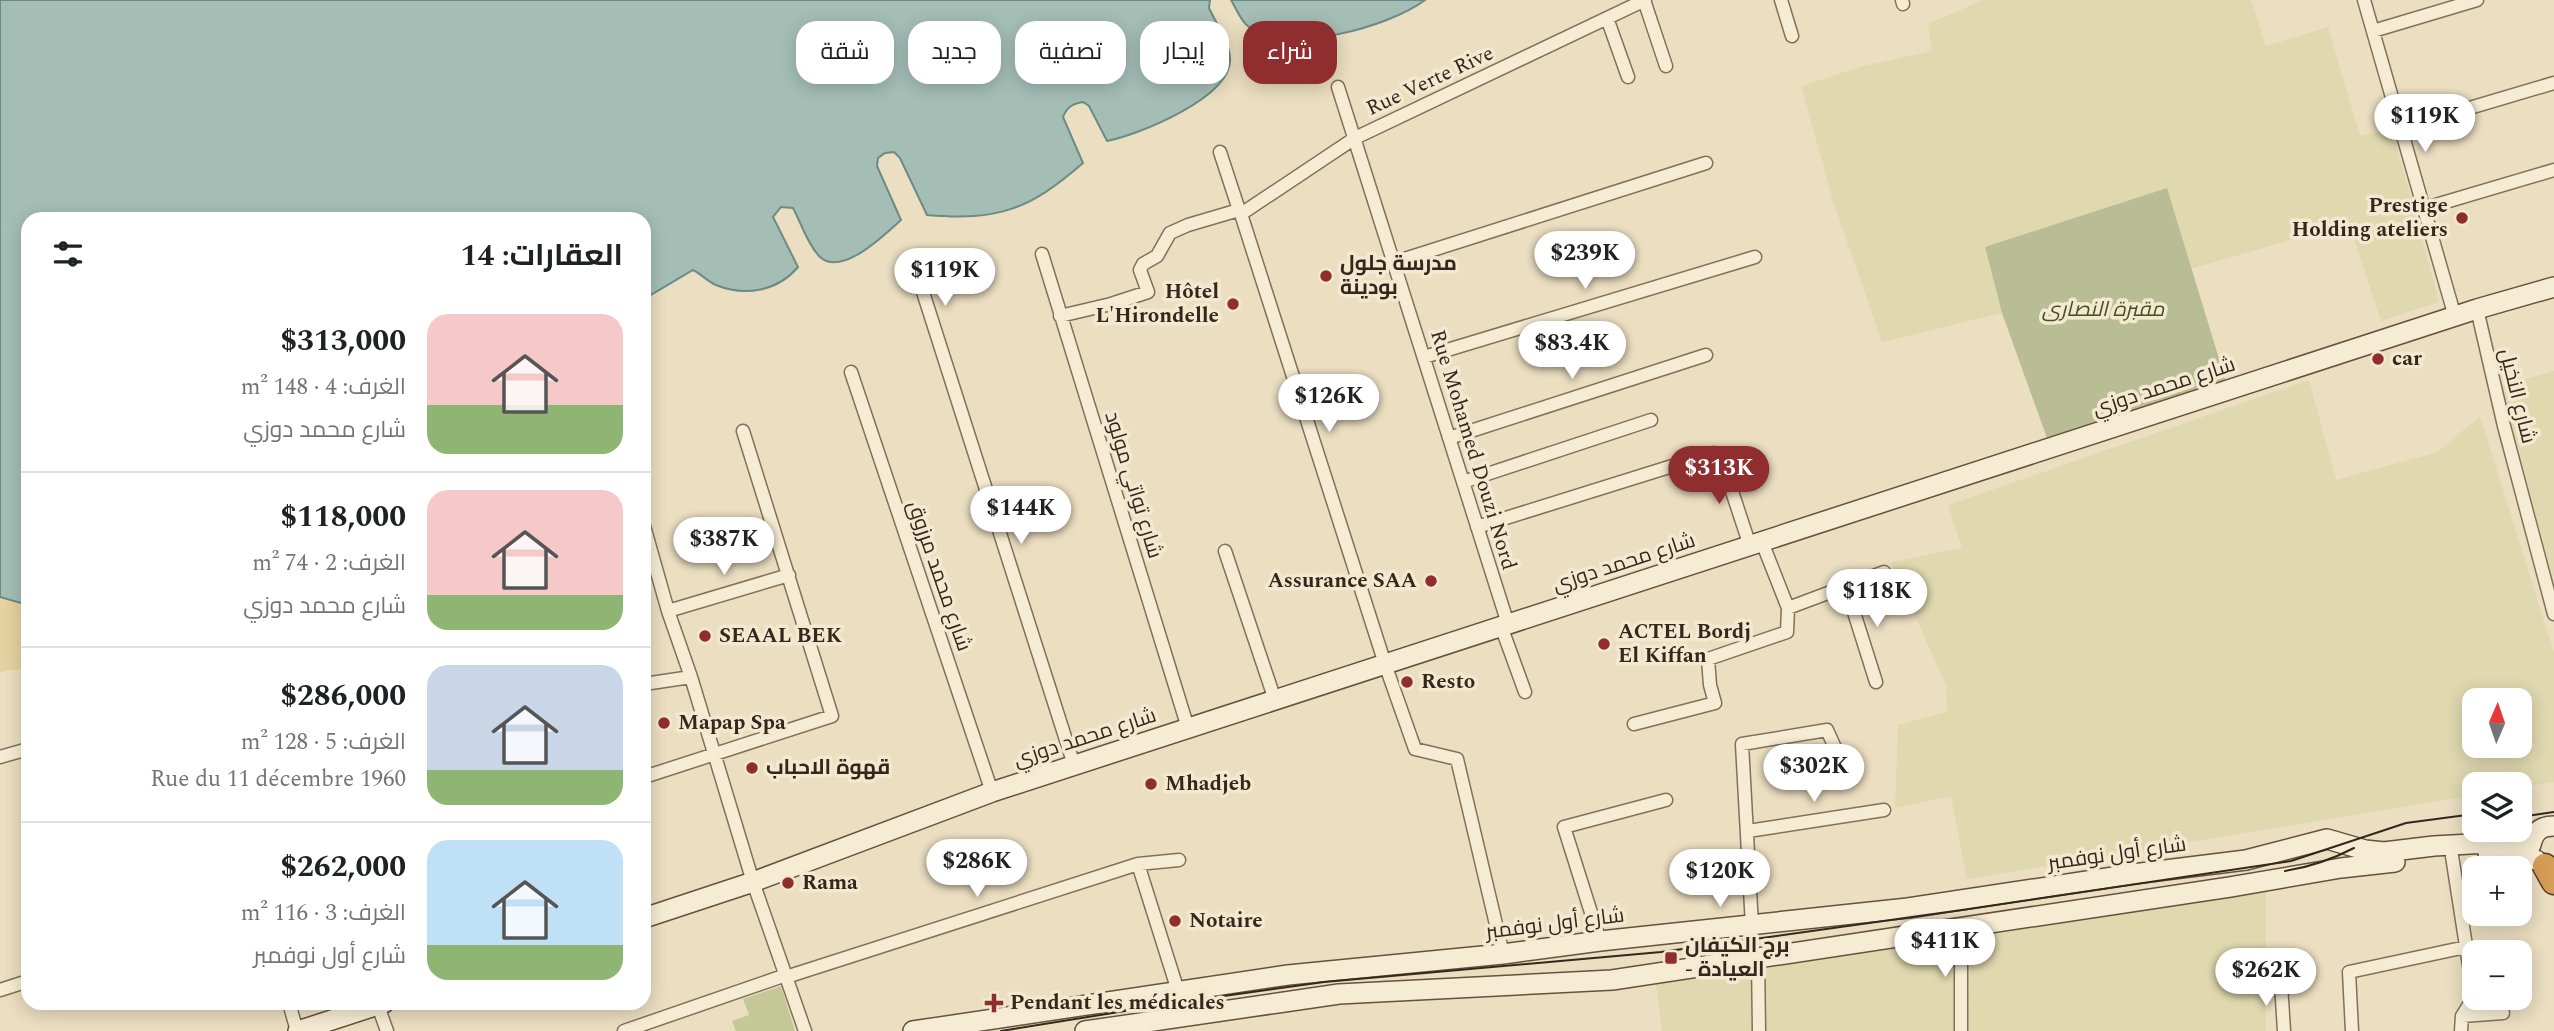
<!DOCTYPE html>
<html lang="ar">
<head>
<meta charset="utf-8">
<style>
	:root { --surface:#fff; --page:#f6f6f6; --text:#202124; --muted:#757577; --line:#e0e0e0; --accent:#8f2d2f }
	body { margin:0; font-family:Spectral,Cairo,serif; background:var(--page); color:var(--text); direction:rtl; height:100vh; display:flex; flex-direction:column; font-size:26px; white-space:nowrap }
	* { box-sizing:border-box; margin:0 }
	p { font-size:23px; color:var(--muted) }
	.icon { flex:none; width:38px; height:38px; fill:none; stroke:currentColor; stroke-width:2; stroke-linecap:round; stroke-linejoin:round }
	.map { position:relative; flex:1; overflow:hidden; direction:ltr }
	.side { position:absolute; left:21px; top:212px; width:630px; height:798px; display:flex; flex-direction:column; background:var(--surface); border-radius:21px; box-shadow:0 4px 18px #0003; direction:rtl }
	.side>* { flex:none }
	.top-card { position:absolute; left:672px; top:21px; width:665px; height:63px; direction:rtl; display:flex; gap:14px }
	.needle { width:46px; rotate:2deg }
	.buttons { position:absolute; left:2462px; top:688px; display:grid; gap:14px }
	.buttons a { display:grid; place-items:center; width:70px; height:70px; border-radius:14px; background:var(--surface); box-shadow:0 4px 18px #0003; font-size:35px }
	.price { position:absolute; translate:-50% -60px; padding:0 16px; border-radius:24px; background:#fff; color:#222; font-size:23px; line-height:46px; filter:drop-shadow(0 2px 4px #0008) }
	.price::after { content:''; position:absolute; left:50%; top:42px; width:21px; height:16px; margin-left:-10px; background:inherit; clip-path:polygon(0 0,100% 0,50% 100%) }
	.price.current { background:var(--accent); color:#fff }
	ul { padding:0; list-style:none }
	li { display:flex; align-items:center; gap:21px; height:175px; padding:0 28px }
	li+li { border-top:2px solid var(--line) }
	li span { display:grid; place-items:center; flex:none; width:196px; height:140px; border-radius:21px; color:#555 }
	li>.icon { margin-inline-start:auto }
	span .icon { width:84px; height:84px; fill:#fffc; stroke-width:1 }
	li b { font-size:30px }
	h2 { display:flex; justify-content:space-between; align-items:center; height:84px; padding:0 28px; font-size:30px }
	.tag { padding:0 24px; border-radius:21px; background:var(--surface); box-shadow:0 4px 18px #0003; font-size:24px; line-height:63px }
	.tag.current { background:var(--accent); color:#fff }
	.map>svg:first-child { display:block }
	.farmland { fill:#e0d8af; fill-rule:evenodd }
	.green { fill:#c3c896 }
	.sand { fill:#e6d2a0 }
	.cemetery { fill:#b9bd95 }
	.water { fill:#a4beb6; stroke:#6b8b83; stroke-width:2 }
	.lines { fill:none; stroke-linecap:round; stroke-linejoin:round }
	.street-casing { stroke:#83705a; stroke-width:15 }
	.secondary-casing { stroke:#65513d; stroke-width:22 }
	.highway-casing { stroke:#513e2e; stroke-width:27 }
	.street { stroke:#f6ecd4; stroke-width:12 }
	.secondary { stroke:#f6ecd4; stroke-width:19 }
	.highway { stroke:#d69d56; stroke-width:24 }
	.tram { stroke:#34281d; stroke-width:2 }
	.poi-dot { fill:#8f2d2f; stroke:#f3e9d0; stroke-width:2.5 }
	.labels { text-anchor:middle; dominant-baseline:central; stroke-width:7; stroke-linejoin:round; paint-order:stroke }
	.street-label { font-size:21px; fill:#34281d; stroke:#f3e9d0 }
	.poi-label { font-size:21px; font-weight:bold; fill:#34281d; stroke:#f3e9d0; text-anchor:start }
	.park-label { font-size:21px; font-style:italic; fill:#454f25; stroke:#f3e9d0 }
</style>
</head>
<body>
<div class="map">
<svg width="2554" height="1031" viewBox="0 0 2554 1031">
	<rect width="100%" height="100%" fill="#ebdec1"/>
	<path class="farmland" d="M1983 0H2251L2266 46 2328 27 2360 136 2392 129 2439 302 2381 321 2349 223 2190 269 2167 189 1985 248 2002 313 1882 342 1834 204 1801 86 1864 66 1932 51 1928 24Z
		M2554 371V584L2502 386Z
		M2309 380 2336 480 2438 452 2480 416 2554 653V782L2520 788V784H2474V795L1967 879 1951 796 1895 808 1898 725 1947 712 1946 685 1891 562 1962 548 1948 505ZM2474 700H2520V746H2474Z
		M2266 890V1031H1968L1971 934Z
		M1956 934 1954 1031H1662L1655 976Z"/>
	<path class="green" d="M781 986 795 1031H736L732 1021 749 1015 743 999Z"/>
	<path class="sand" d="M0 597 28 605V667L0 672Z"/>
	<path class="cemetery" d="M2167 188 2227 385 2047 438 2002 313 1985 247Z"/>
	<path class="water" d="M0 0H1210L1209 8C1216 23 1229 42 1230 58 1233 97 1138 135 1107 141L1089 106 1083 102C1072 104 1067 107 1063 117L1083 163C1029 210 998 221 927 215L900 158 894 152 885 153 878 158 877 166 901 220C884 235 842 277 820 257 808 245 801 223 793 208L781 207 773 217 798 267C778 291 745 297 716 285 707 281 701 274 693 270L644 299V219H28V605L0 597Z
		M1231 0H1425C1389 27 1289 55 1249 27 1241 22 1236 8 1231 0Z"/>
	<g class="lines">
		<g class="street-casing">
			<path id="street" d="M1644 0 1666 66
				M1781 0 1792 36
				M1902 0 1903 4
				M2364 0 2455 317
				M1607 18 1628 77
				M2373 31 2477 0
				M1338 87 1508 624
				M2402 128 2554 83
				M1220 152 1239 210
				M2422 209 2554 170
				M1241 214 1385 664 1415 749 1457 759 1503 954
				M1241 214 1355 138 1645 0
				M1042 254 1188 728
				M1395 262 1706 163
				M922 289 1074 765
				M2477 309 2504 426 2554 614
				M1060 316 1111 304 1148 292 1140 270 1143 264 1157 256 1170 233 1188 225 1239 210 1241 214
				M1424 357 1755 257
				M851 372 992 792
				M1449 438 1706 355
				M1463 482 1651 420
				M644 526 668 611 691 677 753 882 805 1031
				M1477 527 1714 453 1720 455 1750 546
				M1225 551 1275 700
				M1846 587 1876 682
				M1788 608 1884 572
				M668 611 789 575
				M1501 626 1525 692
				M644 684 691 677
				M1634 724 1715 703 1710 685 1708 659 1787 632 1788 608 1762 542
				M0 757 28 749
				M644 777 832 716 743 431
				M1748 831 1884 810
				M2452 856 2474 997 2462 1016 2461 1031
				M1138 864 1178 991
				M1752 926 1742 744 1827 730 1841 761
				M1600 941 1564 827 1666 800
				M1758 958 1759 1031
				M786 977 1138 864 1179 860
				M2281 984 2284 1031
				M0 990 28 981
				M289 1003 297 1031
				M377 1003 387 1031
				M2462 1016 2503 1013
				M624 1031 786 975
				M1961 1031V927
				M2352 1031 2349 972 2466 947"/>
		</g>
		<g class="secondary-casing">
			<path id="secondary" d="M2531 845C2534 831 2541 826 2554 826
				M2488 853H2508L2536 860
				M644 918 753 882 992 792 2477 309 2554 287
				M298 1031 384 1003
				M913 1031 1288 975 1503 954 1600 941 1908 908 2133 874 2246 860 2327 839 2365 850 2384 852 2434 846 2507 842 2534 834
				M1085 1031 1339 994 1612 980 2230 887 2341 868 2395 862"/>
		</g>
		<g class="highway-casing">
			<path id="highway" d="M2545 866 2554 882"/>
		</g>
		<use href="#street" class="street"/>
		<use href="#secondary" class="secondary"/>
		<use href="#highway" class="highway"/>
		<path class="tram" d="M2520 817 2554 812
			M2285 871C2310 867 2331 860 2354 848
			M1001 1031 1181 1002 1324 982 1661 952 1962 910 2291 861 2406 823 2474 814"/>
	</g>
	<g class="poi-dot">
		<circle cx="2462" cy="218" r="7"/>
		<circle cx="1326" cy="276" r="7"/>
		<circle cx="1233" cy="304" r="7"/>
		<circle cx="2378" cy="359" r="7"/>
		<circle cx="1431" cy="581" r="7"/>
		<circle cx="705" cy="636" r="7"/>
		<circle cx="1604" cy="644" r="7"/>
		<circle cx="1407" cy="682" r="7"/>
		<circle cx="664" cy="723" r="7"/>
		<circle cx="752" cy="768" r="7"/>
		<circle cx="1151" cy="784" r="7"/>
		<circle cx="788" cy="883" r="7"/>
		<circle cx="1175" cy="921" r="7"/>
		<rect x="1664" y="951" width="14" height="14" rx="3.5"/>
		<path d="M990.5 992.5h7v7h7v7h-7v7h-7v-7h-7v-7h7z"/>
	</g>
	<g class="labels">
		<g class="street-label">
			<text transform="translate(1430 81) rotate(-25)">Rue Verte Rive</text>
			<text transform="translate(2164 387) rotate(-18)">شارع محمد دوزي</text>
			<text transform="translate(2517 396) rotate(76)">شارع النخيل</text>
			<text transform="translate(1473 450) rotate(73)">Rue Mohamed Douzi Nord</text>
			<text transform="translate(1133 485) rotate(73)">شارع تواتي مولود</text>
			<text transform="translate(1624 563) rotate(-18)">شارع محمد دوزي</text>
			<text transform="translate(939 576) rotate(71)">شارع محمد مرزوق</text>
			<text transform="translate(1085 738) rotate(-18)">شارع محمد دوزي</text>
			<text transform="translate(2117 854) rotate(-8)">شارع أول نوفمبر</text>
			<text transform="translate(1555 924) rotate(-7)">شارع أول نوفمبر</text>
		</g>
		<g class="poi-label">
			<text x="2448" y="206" text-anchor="end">Prestige<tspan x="2448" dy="24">Holding ateliers</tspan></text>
			<text x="1340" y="264">مدرسة جلول<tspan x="1340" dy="24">بودينة</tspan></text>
			<text x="1219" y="292" text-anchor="end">Hôtel<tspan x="1219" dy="24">L'Hirondelle</tspan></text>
			<text x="2392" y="359">car</text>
			<text x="1417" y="581" text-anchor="end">Assurance SAA</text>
			<text x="1618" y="632">ACTEL Bordj<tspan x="1618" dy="24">El Kiffan</tspan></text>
			<text x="719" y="636">SEAAL BEK</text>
			<text x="1421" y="682">Resto</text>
			<text x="678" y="723">Mapap Spa</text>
			<text x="766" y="768">قهوة الاحباب</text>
			<text x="1165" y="784">Mhadjeb</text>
			<text x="802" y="883">Rama</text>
			<text x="1189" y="921">Notaire</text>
			<text x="1685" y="946">برج الكيفان<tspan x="1685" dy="24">- العيادة</tspan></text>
			<text x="1010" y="1003">Pendant les médicales</text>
		</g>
		<g class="park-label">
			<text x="2103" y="310">مقبرة النصارى</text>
		</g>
	</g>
</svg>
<div class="buttons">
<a><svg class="needle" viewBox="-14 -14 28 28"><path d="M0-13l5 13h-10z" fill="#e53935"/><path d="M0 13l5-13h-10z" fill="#757577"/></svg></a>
<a><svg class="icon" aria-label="layers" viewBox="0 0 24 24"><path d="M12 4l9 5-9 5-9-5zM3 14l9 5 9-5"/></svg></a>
<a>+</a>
<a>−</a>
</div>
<b class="price" style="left:2425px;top:154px">$119K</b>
<b class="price" style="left:1585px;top:291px">$239K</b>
<b class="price" style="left:945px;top:308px">$119K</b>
<b class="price" style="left:1572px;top:381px">$83.4K</b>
<b class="price" style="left:1329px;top:434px">$126K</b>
<b class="price current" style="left:1719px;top:506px">$313K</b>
<b class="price" style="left:1021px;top:546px">$144K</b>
<b class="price" style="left:724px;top:577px">$387K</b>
<b class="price" style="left:1877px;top:629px">$118K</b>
<b class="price" style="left:1814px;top:804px">$302K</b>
<b class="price" style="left:977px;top:899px">$286K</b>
<b class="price" style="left:1720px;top:909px">$120K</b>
<b class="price" style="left:1945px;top:979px">$411K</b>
<b class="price" style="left:2266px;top:1008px">$262K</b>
<div class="top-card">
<a class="tag current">شراء</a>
<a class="tag">إيجار</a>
<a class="tag">تصفية</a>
<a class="tag">جديد</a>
<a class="tag">شقة</a>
</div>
<section class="side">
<h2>العقارات: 14<svg class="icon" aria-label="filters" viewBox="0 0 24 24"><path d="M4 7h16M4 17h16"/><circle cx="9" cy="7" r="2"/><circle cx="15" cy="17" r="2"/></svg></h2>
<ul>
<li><span style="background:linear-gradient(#f6c9c9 65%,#8fb573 0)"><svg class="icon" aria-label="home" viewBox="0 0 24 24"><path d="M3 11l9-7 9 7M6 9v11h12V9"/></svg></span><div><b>$313,000</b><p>الغرف: 4 · 148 m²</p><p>شارع محمد دوزي</p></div></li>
<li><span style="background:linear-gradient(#f6c9c9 75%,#8fb573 0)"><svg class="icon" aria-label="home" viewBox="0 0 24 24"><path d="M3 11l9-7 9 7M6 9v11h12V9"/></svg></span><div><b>$118,000</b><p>الغرف: 2 · 74 m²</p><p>شارع محمد دوزي</p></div></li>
<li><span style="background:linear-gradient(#c9d6e8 75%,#8fb573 0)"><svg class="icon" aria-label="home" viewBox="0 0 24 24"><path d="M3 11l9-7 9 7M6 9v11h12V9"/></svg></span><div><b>$286,000</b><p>الغرف: 5 · 128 m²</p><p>Rue du 11 décembre 1960</p></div></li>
<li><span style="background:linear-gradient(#bfe0f5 75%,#8fb573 0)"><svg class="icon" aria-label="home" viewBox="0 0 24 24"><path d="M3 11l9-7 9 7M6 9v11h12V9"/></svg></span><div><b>$262,000</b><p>الغرف: 3 · 116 m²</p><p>شارع أول نوفمبر</p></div></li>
</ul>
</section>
</div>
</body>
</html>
